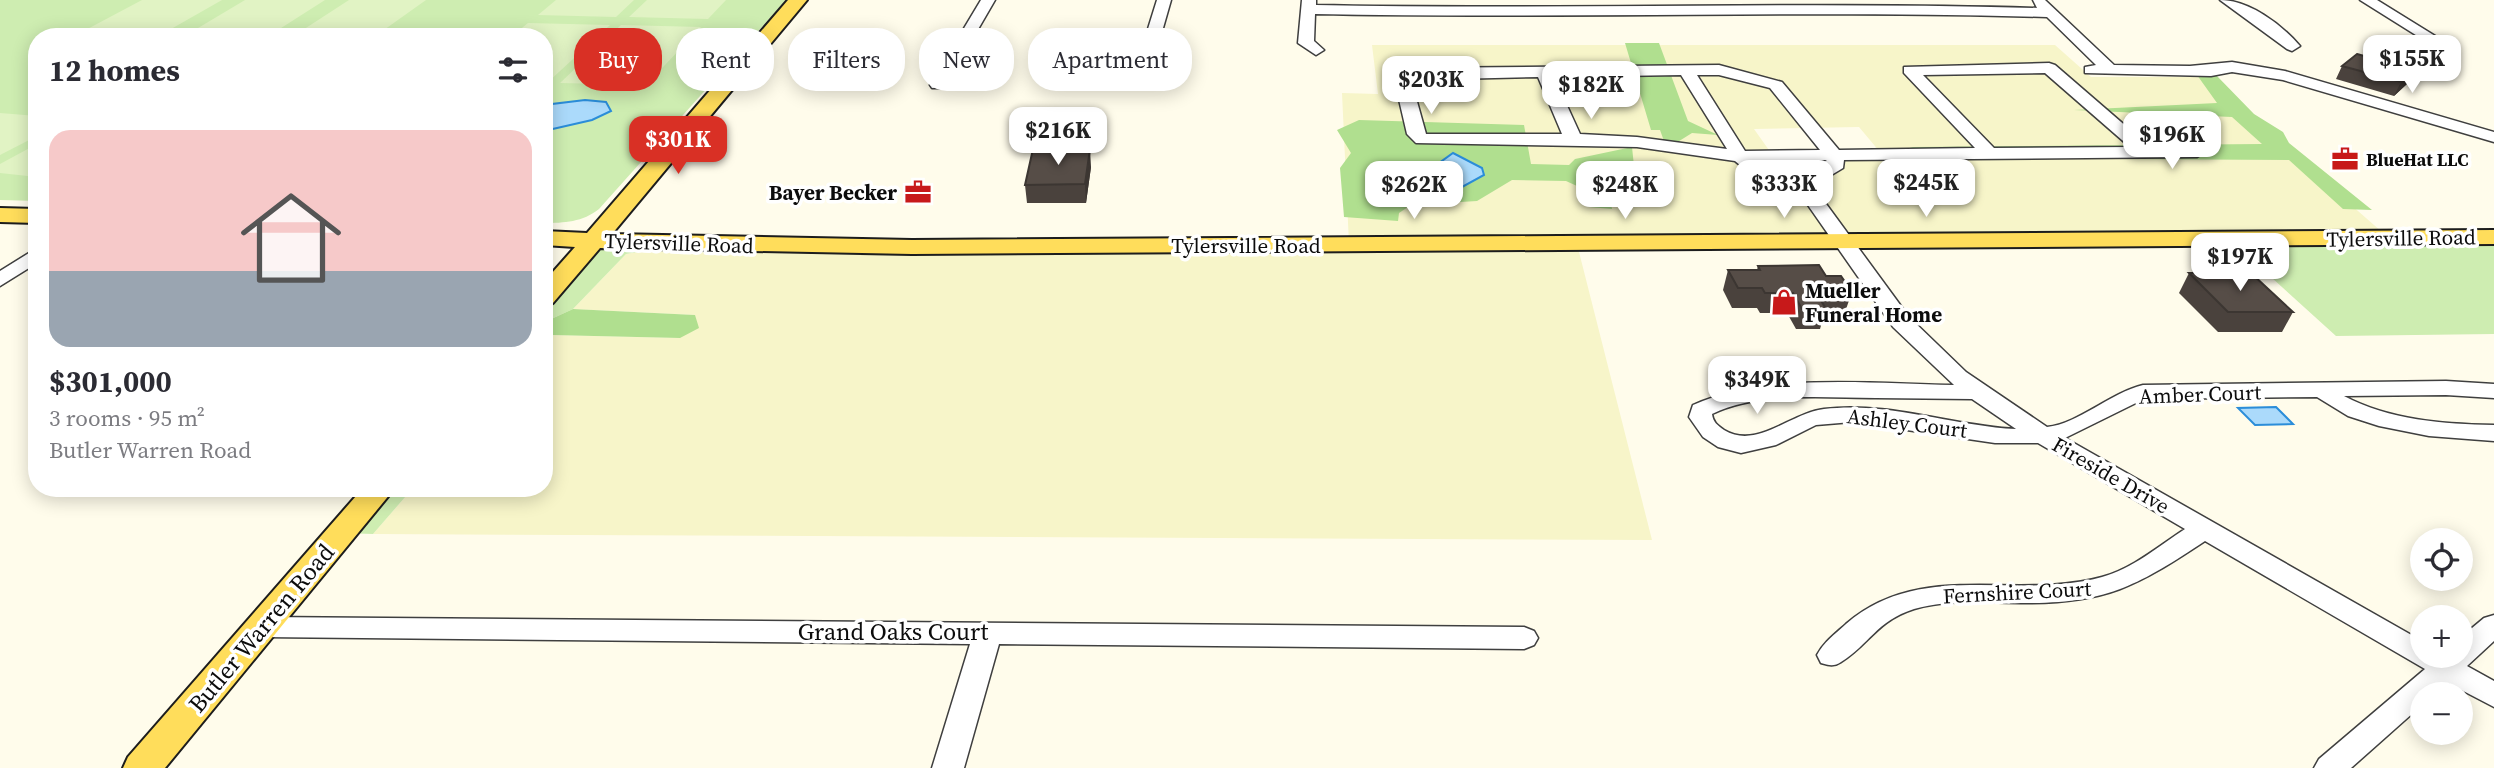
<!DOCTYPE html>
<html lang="en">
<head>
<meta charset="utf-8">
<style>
	:root { --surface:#fff; --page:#f2f2f3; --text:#2b2b33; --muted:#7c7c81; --line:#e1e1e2; --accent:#d93025 }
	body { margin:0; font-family:"Source Serif 4",serif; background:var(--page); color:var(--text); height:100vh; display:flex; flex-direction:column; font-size:26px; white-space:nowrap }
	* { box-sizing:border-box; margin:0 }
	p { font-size:23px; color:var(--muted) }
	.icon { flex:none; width:38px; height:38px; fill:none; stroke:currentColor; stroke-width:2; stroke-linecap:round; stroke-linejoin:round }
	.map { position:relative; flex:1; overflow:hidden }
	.sheet { position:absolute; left:28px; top:28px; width:525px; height:469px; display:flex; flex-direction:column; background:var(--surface); border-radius:28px; box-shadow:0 4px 18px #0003 }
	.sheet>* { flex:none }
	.top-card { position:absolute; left:574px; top:28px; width:665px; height:63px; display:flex; gap:14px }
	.fabs { position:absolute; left:2410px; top:528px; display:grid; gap:14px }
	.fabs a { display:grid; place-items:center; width:63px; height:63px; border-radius:50%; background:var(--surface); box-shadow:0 4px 18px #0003; font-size:35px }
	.price { position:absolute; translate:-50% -60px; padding:0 16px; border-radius:14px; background:#fff; color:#222; font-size:23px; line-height:46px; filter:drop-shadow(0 2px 4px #0008) }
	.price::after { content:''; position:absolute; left:50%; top:42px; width:21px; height:16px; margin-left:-10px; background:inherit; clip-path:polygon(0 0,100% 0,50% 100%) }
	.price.on { background:var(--accent); color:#fff }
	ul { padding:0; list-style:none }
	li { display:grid; align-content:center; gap:14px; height:371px; padding:0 21px }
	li+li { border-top:2px solid var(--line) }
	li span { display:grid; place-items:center; height:217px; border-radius:21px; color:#555 }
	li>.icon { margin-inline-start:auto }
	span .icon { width:126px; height:126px; fill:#fffc; stroke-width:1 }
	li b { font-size:30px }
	h2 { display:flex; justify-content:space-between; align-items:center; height:84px; padding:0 21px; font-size:30px }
	.tag { padding:0 24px; border-radius:28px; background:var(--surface); box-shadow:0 4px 18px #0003; font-size:24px; line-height:63px }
	.tag.on { background:var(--accent); color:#fff }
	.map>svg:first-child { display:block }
	.farmland { fill:#f7f5c9; fill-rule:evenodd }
	.green { fill:#ceedb1 }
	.forest { fill:#b0df8f }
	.pitch { fill:#e1f3c4 }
	.water { fill:#abdafb; stroke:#2b8dd9; stroke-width:2 }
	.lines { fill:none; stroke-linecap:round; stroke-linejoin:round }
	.minor-casing { stroke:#3f3f3f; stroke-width:3 }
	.major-casing { stroke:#1d1d1d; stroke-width:4 }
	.minor { fill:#fff; fill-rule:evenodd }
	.major { fill:#ffdd5b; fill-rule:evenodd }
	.wall { fill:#4a423d }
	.shaded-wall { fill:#3c3632 }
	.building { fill:#564d47; stroke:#3c3632; stroke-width:2 }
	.labels { text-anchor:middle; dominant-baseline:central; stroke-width:7; stroke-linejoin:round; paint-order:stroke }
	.far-poi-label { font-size:18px; font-weight:bold; fill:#0c0c0c; stroke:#fff; text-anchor:start }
	.poi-label { font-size:21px; font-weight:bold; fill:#0c0c0c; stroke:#fff; text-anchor:end }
	.street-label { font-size:21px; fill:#0c0c0c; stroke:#fff }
	.near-street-label { font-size:24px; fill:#0c0c0c; stroke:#fff }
</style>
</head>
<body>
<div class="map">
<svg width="2494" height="768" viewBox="0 0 2494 768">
	<rect width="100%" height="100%" fill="#fffceb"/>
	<path class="farmland" d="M1372 45H2055L2091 77H2205L2390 239 1577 244 1652 540 373 534 413 488H544V342L551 335 680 338 695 315 573 309 626 254 681 244H1349L1342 93 1378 94ZM1859 127 1885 158 1776 160 1754 129Z"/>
	<path class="green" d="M0 0H786L599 209C583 222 564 223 544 223V37H37V201L0 200Z
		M2494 237V334L2336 336 2229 239Z
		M594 241 681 244 626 254 573 309 549 320 551 335 544 342V298Z
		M380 488H413L373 534 342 533Z"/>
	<path class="forest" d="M1625 43H1659L1688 121 1718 135 1692 133 1676 143 1664 141 1660 130H1651Z
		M2197 75 2217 76 2254 114 2283 132 2289 143 2372 210 2343 209 2289 160 1923 158 1895 152 1913 147 2262 144 2232 117 2074 110 2217 103Z
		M1359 120 1524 125 1531 164 1569 165 1575 159 1632 147 1634 166 1585 167 1590 175 1606 179 1612 209 1589 207 1588 191 1566 181 1512 180 1477 201 1411 205 1399 213 1398 221 1344 217 1340 168 1351 153 1337 130Z
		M573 309 695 315 699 328 680 338 551 335 549 320Z"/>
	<path class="pitch" d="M142 0H222L157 37 78 34Z
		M245 0H325L267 37H183Z
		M349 0H426L374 37H292Z
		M556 0H634L616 17 538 15Z
		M647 0H726L708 19 629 17Z
		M528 23 610 25 547 83H544V37H511Z
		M621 25 701 27 646 85 560 83Z
		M0 113 37 116V136L0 155Z
		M37 144V177L0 173V164Z"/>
	<path class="water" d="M585 100 606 102 611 111 592 120 544 131V105Z
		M1453 153 1482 168 1484 175 1453 192H1430L1424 174Z
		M2276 407 2293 424 2255 425 2238 408Z"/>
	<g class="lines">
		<g class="minor-casing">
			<path id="minor" d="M981 0H995L944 88H932L930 85Z
				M1157 0H1171L1149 77 1141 82 1133 77Z
				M1302 0H1316V5C1556 10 1797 1 2037 8L2033 0H2045L2114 65 2190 66 2232 62 2285 71 2494 132V142L2283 80 2232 72 2211 76 2085 73V67L2096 65 2047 17C1803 10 1559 19 1315 14L1314 41 1324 50 1316 55 1298 43Z
				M2220 0C2249 0 2281 24 2300 46L2292 51 2287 49Z
				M2360 0H2377L2440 39 2437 42H2427Z
				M2049 63 2055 65 2150 147H2197L2206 152 2197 157 1844 160 1843 168 1813 186 1909 317 1966 372 2047 427C2078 424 2110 393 2143 385L2446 381 2494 384V398L2446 395 2344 396C2389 420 2444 424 2494 425V441L2429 436 2379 426 2348 416 2317 397 2144 399 2065 438 2422 641V656H2460V638L2484 618 2494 615V641L2467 666 2494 681V707L2448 683 2434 695H2422V705L2351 768H2314L2319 759 2425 669 2205 541C2137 586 2106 604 2021 603 1987 603 1948 599 1914 609 1876 621 1869 645 1841 662 1834 667 1828 665 1821 663L1817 655C1823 643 1835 634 1846 624 1921 559 2015 601 2102 577 2132 569 2159 546 2185 529L2038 443H1995L1852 422 1816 425 1776 445 1741 453 1718 447 1703 437 1689 417 1693 405C1767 372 1874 384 1954 385L1893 327 1796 188 1746 170 1735 161 1637 147 1416 143 1407 134 1394 78 1412 68 1719 65 1782 82 1839 150 1975 148 1904 73V67ZM2045 73 2130 147 1994 148 1923 75ZM1681 75 1727 149 1637 137 1580 134 1554 77ZM1697 75H1719L1770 88 1820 150 1745 151ZM1538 77 1562 134H1426L1411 80ZM1827 160 1801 177 1757 161ZM1876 398 1972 399 2016 429C1953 426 1888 401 1824 409 1790 413 1757 450 1724 430 1717 425 1713 422 1712 414 1760 391 1824 398 1876 398Z
				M37 248V263L0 286V271Z
				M263 617 1524 627 1534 631 1538 638 1534 645 1524 649 999 644 964 768H932L970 644 263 637 253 634 249 627 253 620Z"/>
		</g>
		<g class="major-casing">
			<path id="major" d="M788 0H807L612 234 912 240 2494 230V244L912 254 600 248 553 303 544 306V282L575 247 544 245V231L587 233Z
				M0 208 37 209V223L0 222Z
				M363 488H395L165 768H123L128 757Z"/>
		</g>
		<use href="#minor" class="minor"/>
		<use href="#major" class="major"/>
	</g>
	<path class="wall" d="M2342 66 2415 70 2408 83 2394 96 2336 79Z
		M1091 167 1086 203H1027L1025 185Z
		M1758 266 1826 276 1852 292 1845 312H1825L1820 329H1796L1787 313H1760L1757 308H1732L1723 290 1728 270H1757Z
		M2189 273 2293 312 2282 332H2218L2179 293Z"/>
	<path class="shaded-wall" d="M2415 70 2408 83 2394 96 2401 82Z
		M1090 149 1091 167 1086 203 1085 184Z"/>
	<path class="building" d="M2357 54 2415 70 2401 82 2342 66Z
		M1033 149H1090L1085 184 1025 185Z
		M1819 265 1826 276H1841L1852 292H1816L1826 309H1802L1793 293H1765L1762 288H1738L1728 270H1760L1758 266Z
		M2189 273H2251L2293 312H2228Z"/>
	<defs>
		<g id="office-bare" transform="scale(2.1)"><path d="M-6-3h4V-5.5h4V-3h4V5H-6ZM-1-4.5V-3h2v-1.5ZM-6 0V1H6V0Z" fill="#c7191a" stroke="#fff" stroke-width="2.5" paint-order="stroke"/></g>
		<g id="shop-bare" transform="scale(2.1)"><path d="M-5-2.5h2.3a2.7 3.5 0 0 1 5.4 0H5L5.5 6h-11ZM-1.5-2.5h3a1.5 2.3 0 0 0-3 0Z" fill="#c7191a" stroke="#fff" stroke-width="2.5" paint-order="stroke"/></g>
	</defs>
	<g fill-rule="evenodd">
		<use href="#office-bare" x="2345" y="159"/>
		<use href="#office-bare" x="918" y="192"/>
		<use href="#shop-bare" x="1784" y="302"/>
	</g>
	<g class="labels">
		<g class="far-poi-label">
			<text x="2366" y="159">BlueHat LLC</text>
		</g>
		<g class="poi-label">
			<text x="897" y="192">Bayer Becker</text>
			<text x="1805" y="290" text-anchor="start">Mueller<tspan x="1805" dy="24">Funeral Home</tspan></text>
		</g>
		<g class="street-label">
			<text transform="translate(2401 238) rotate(-1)">Tylersville Road</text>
			<text transform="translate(679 243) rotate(2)">Tylersville Road</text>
			<text x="1246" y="245">Tylersville Road</text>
			<text transform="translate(2200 394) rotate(-2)">Amber Court</text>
			<text transform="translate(1907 423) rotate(7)">Ashley Court</text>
			<text transform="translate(2111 475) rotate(30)">Fireside Drive</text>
			<text transform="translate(2017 592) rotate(-3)">Fernshire Court</text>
		</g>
		<g class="near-street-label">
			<text transform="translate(261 628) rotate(-50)">Butler Warren Road</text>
			<text x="893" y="631">Grand Oaks Court</text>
		</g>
	</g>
</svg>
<div class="fabs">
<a><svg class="icon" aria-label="locate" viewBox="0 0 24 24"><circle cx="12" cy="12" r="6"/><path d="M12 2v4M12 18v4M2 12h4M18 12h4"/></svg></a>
<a>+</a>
<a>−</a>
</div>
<b class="price" style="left:2412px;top:95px">$155K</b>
<b class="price" style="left:1431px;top:116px">$203K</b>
<b class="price" style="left:1591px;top:121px">$182K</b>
<b class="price" style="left:1058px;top:167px">$216K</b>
<b class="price" style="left:2172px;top:171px">$196K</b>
<b class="price on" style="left:678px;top:176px">$301K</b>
<b class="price" style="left:1926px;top:219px">$245K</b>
<b class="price" style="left:1784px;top:220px">$333K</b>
<b class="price" style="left:1414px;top:221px">$262K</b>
<b class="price" style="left:1625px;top:221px">$248K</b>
<b class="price" style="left:2240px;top:293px">$197K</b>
<b class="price" style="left:1757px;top:416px">$349K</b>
<div class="top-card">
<a class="tag on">Buy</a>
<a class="tag">Rent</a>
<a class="tag">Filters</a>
<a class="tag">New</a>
<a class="tag">Apartment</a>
</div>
<section class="sheet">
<h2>12 homes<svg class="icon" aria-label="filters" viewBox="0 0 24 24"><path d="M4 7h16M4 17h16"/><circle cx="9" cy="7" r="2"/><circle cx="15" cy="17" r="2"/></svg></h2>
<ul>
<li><span style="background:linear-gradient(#f6c9c9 65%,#9aa5b1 0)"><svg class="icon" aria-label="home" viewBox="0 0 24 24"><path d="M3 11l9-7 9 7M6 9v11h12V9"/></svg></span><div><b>$301,000</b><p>3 rooms · 95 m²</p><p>Butler Warren Road</p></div></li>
</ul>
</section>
</div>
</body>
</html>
